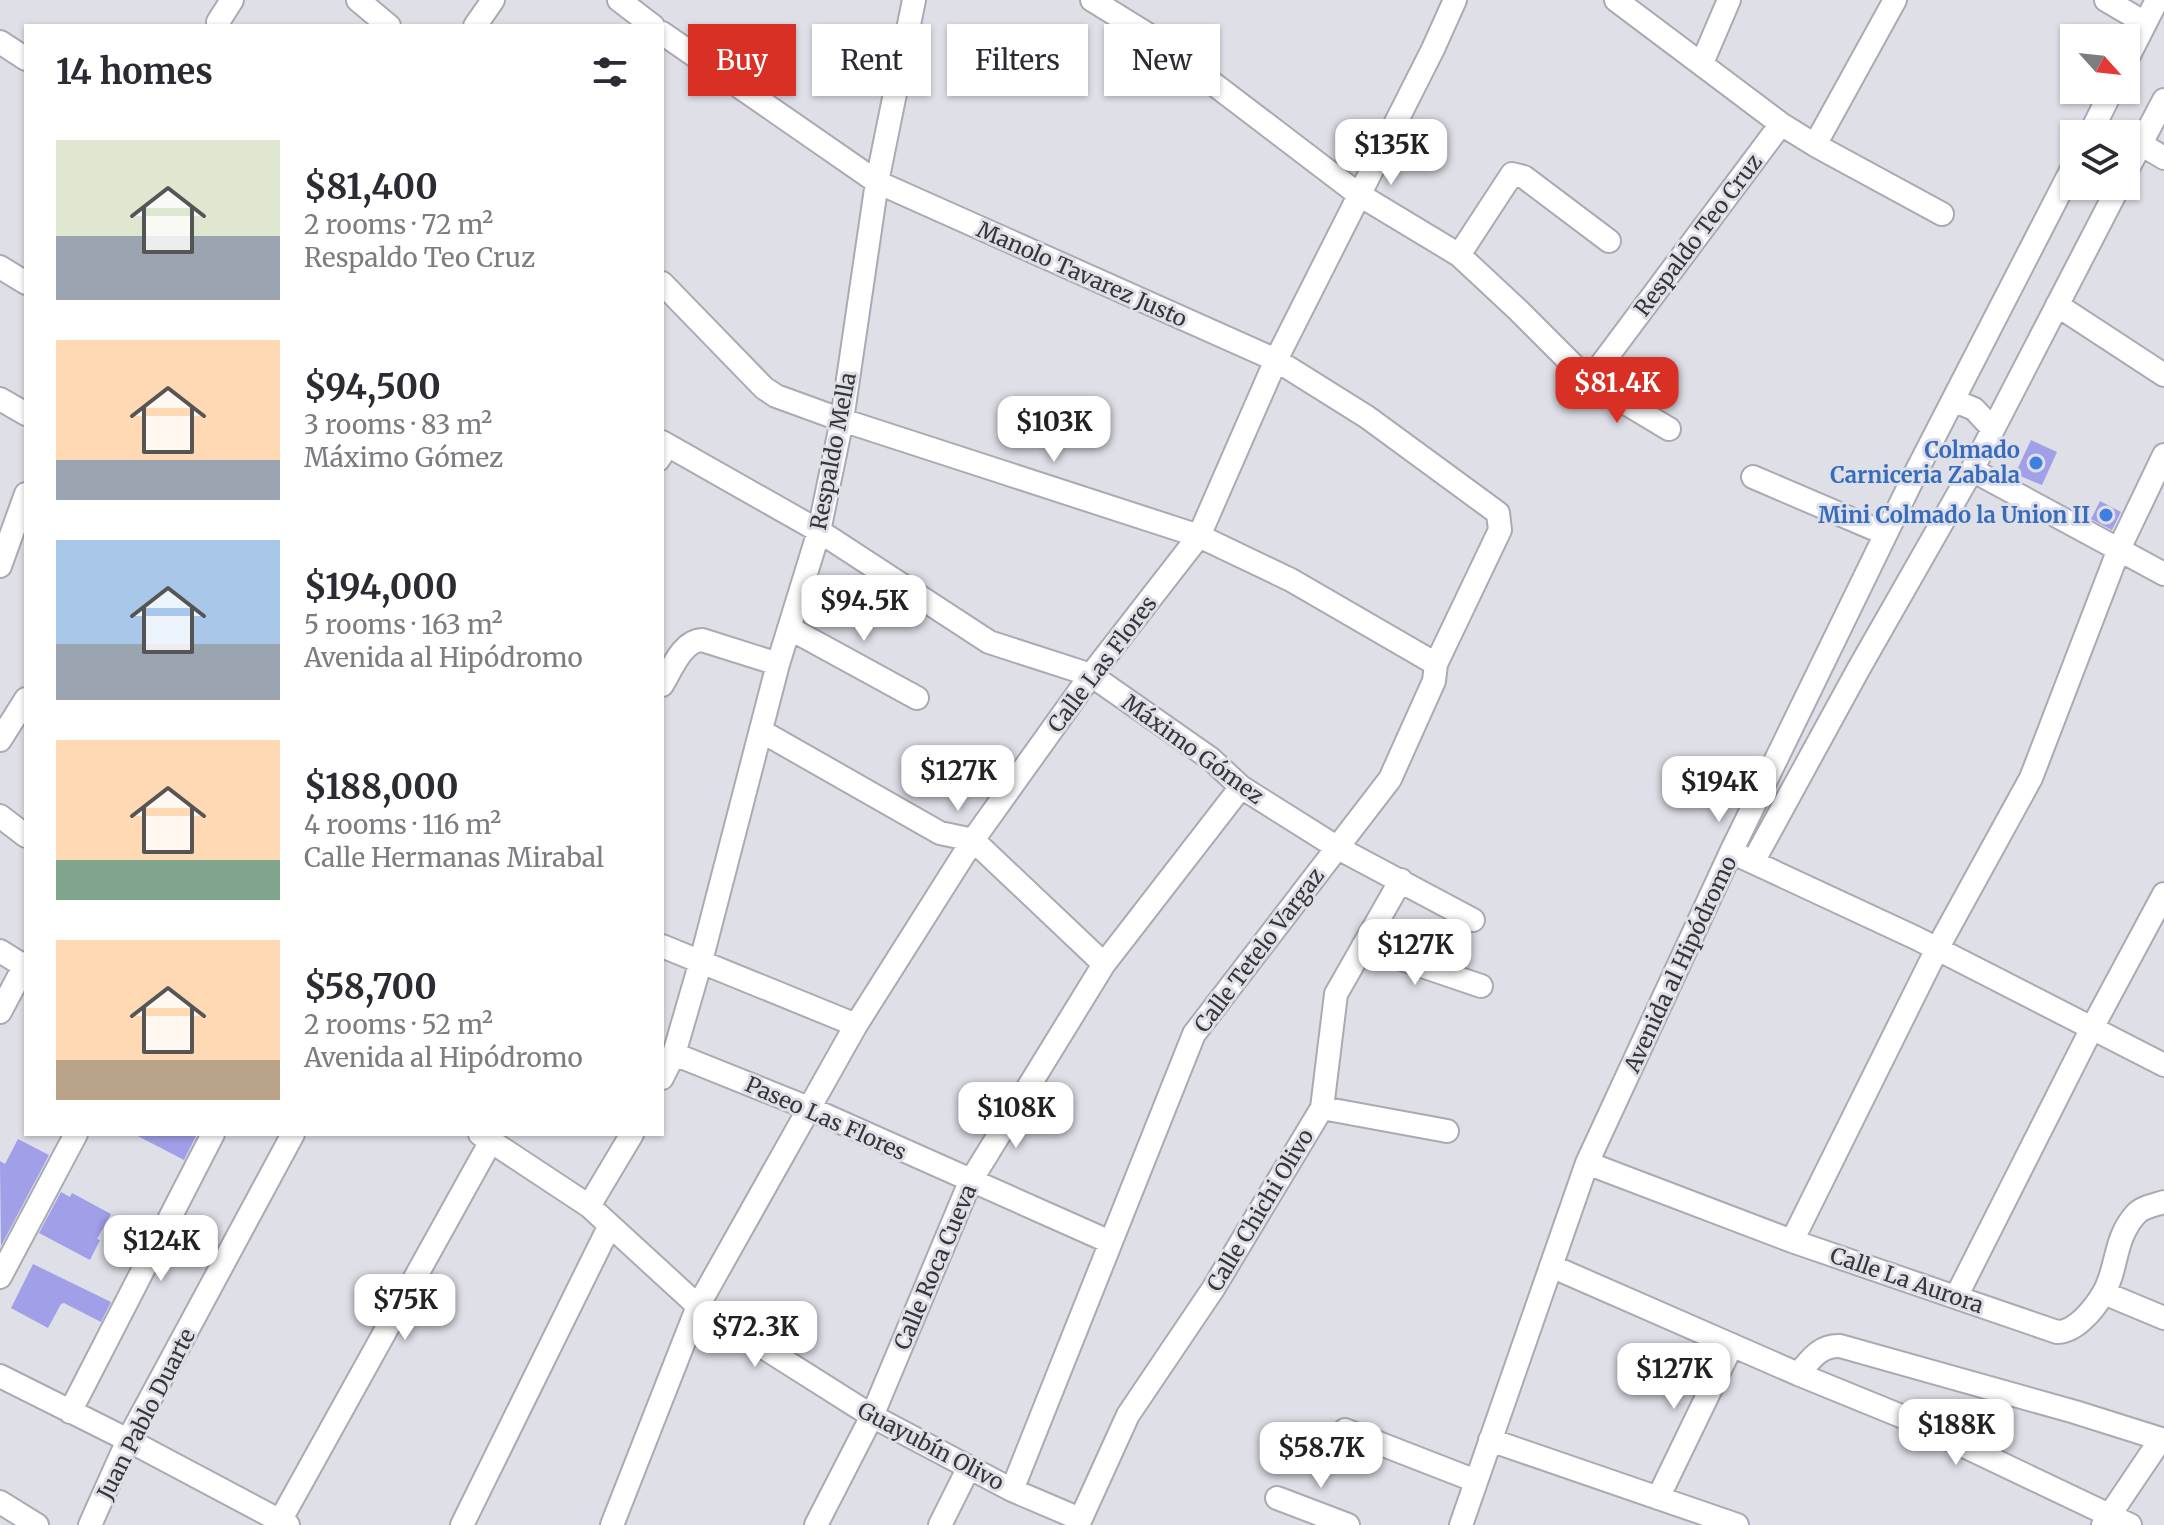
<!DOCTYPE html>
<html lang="en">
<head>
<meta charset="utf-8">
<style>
	:root { --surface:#fff; --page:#f7f7f7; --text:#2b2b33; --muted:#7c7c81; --accent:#d93025 }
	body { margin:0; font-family:Merriweather,serif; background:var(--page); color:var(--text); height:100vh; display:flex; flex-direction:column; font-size:30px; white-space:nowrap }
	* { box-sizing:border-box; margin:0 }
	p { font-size:26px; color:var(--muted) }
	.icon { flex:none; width:44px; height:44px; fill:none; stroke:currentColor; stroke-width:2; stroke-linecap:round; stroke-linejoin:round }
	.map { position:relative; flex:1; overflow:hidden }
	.details { position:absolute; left:24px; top:24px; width:640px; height:1112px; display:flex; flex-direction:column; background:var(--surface); border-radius:0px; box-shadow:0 2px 6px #0004 }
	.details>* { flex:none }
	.top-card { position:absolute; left:688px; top:24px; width:760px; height:72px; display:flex; gap:16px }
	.needle { width:52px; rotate:117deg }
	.controls { position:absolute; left:2060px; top:24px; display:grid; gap:16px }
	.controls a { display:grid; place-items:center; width:80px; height:80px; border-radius:0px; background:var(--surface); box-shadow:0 2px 6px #0004; font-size:40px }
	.price { position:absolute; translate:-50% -68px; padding:0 18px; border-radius:16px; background:#fff; color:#222; font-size:26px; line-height:52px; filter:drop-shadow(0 2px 4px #0008) }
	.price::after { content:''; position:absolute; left:50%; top:48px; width:24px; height:18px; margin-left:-12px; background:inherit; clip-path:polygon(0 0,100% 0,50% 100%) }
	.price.active { background:var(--accent); color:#fff }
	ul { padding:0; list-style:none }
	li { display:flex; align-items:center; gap:24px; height:200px; padding:0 32px }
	li span { display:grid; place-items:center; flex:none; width:224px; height:160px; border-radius:0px; color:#555 }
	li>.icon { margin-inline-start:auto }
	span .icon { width:96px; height:96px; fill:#fffc; stroke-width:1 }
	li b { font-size:34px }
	h2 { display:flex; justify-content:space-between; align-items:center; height:96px; padding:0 32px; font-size:34px }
	.chip { padding:0 28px; border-radius:0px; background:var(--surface); box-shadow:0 2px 6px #0004; font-size:28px; line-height:72px }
	.chip.active { background:var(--accent); color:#fff }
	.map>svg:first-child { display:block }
	.building { fill:#a09fe7 }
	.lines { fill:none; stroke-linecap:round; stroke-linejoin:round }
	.service-casing { stroke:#a9aab3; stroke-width:15 }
	.minor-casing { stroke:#a9aab3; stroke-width:26 }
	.service { stroke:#fff; stroke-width:11 }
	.minor { stroke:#fff; stroke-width:22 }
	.shop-dot { fill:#3f7fe0; stroke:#dfdfe8; stroke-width:3 }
	.labels { text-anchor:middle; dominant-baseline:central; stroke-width:6; stroke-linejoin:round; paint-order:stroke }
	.street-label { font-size:22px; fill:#363639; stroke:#dfdfe8 }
	.shop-label { font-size:22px; font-weight:bold; fill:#366cbe; stroke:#dfdfe8; text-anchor:end }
</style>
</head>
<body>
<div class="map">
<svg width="2164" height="1525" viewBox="0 0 2164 1525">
	<rect width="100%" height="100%" fill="#dfdfe8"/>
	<path class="building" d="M2031 440 2057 452 2042 485 2015 474Z
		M2100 501 2121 512 2112 530 2091 519Z
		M134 1134H197L184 1160Z
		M18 1139 49 1155 1 1246 0 1161 5 1164Z
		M61 1192 70 1197 72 1193 111 1214 97 1239 100 1240 90 1260 39 1233Z
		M33 1264 111 1302 101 1322 64 1303 61 1304 48 1328 11 1308Z"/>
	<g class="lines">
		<g class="service-casing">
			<path id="service" d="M662 464 673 448"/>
		</g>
		<g class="minor-casing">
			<path id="minor" d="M358 0 389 26
				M619 0 653 26
				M1092 0 1152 37 1358 194 1459 255 1518 310 1589 381 1669 429
				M1616 0 1781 124 1815 145 1942 214
				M2106 0 2145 23
				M218 22 232 0
				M475 26 493 0
				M662 33 877 182 1276 360 1367 417 1498 513 1500 530 1436 664 1434 681 1390 779 1194 1034 1012 1490
				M0 42 26 59
				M2126 61 2157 0
				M1702 63 1729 0
				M2090 134 2112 90
				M2126 135 2164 158
				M1815 145 1895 0
				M2126 172 2164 100
				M1459 255 1512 174 1524 177 1609 241
				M0 267 26 283
				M662 283 764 388 776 396 842 420 1199 536 1291 580 1436 664
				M2057 305 2164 375
				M1589 381 1781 124
				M0 399 26 414
				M1953 400 1974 409 1993 429
				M662 442 819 531 989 642 1091 675 1211 759 1241 787 1338 848 1473 920
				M1972 470 2164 574
				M1753 477 1886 534
				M0 566 26 494
				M789 628 917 698
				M662 685C672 669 682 641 702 640L778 664
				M761 731 940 833 973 840 1104 964
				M0 740 26 699
				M0 816 26 836
				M1742 857 1916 938 2164 1065
				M1753 862 1858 670 1972 470 2119 186
				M662 946 856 1025
				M1363 946 1481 986
				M0 951 24 966
				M0 1012 26 963
				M674 1054 811 1109 1110 1242
				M662 1078 674 1054 701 961 778 664 819 531 842 420 877 182 914 0
				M1322 1108 1447 1131
				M480 1134 589 1206 698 1306 872 1416 1012 1490 1080 1519
				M1587 1163 1792 1241 2057 1332C2076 1332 2094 1309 2103 1294 2118 1270 2113 1239 2136 1214 2142 1207 2155 1205 2164 1202
				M589 1206 632 1134
				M1792 1241 1937 949 2031 778 2119 549 2164 455
				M1551 1266 1798 1374C1810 1361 1819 1345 1840 1346L2075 1412 2164 1440
				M0 1277 76 1134
				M2104 1293 2164 1318
				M1956 1297 2092 1028 2164 894
				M1798 1374 1901 1416 2130 1525
				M0 1376 128 1440 288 1525
				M70 1412 213 1134
				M1345 1430 1476 1481
				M1490 1440 1737 1525
				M1277 1498 1348 1525
				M1658 1498 1732 1345
				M0 1502 37 1525
				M280 1521 491 1141
				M90 1525 128 1440 293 1134
				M462 1525 609 1227
				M612 1525 698 1306 856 1025 973 840 1091 675 1199 536 1276 360 1433 49 1455 0
				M816 1525 872 1416 970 1182 1104 964 1241 787
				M940 1525 969 1467
				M1078 1525 1128 1415 1213 1289 1322 1108 1336 994 1401 880
				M1461 1525 1587 1163 1731 852 1917 470 2074 165
				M2103 1525 2161 1439"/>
		</g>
		<use href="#service" class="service"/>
		<use href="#minor" class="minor"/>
	</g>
	<g class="shop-dot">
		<circle cx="2036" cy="463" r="8"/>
		<circle cx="2106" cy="515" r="8"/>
	</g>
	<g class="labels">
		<g class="street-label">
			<text transform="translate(1698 235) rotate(-53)">Respaldo Teo Cruz</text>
			<text transform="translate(1082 274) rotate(24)">Manolo Tavarez Justo</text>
			<text transform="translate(833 451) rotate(-79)">Respaldo Mella</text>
			<text transform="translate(1102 664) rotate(-53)">Calle Las Flores</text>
			<text transform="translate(1193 749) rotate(36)">Máximo Gómez</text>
			<text transform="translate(1259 950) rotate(-53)">Calle Tetelo Vargaz</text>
			<text transform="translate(1680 964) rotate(-65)">Avenida al Hipódromo</text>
			<text transform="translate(826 1118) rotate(24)">Paseo Las Flores</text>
			<text transform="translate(1260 1210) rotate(-59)">Calle Chichi Olivo</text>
			<text transform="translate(935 1267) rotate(-67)">Calle Roca Cueva</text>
			<text transform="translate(1907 1280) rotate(19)">Calle La Aurora</text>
			<text transform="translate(146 1414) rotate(-63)">Juan Pablo Duarte</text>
			<text transform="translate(931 1446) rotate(28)">Guayubín Olivo</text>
		</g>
		<g class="shop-label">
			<text x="2020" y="450">Colmado<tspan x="2020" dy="25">Carniceria Zabala</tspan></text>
			<text x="2090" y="515">Mini Colmado la Union II</text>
		</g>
	</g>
</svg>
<div class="controls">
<a><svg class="needle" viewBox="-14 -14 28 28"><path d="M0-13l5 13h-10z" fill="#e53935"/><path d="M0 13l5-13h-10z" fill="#7c7c81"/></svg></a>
<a><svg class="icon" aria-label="layers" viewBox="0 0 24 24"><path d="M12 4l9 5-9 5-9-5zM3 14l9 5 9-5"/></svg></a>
</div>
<b class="price" style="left:1391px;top:187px">$135K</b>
<b class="price active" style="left:1617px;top:425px">$81.4K</b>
<b class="price" style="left:1054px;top:464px">$103K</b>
<b class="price" style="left:864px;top:643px">$94.5K</b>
<b class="price" style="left:958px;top:813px">$127K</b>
<b class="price" style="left:1719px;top:824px">$194K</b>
<b class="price" style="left:1415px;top:987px">$127K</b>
<b class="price" style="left:1016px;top:1150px">$108K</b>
<b class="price" style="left:161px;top:1283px">$124K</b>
<b class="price" style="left:405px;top:1342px">$75K</b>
<b class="price" style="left:755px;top:1369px">$72.3K</b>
<b class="price" style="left:1674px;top:1411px">$127K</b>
<b class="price" style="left:1956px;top:1467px">$188K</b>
<b class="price" style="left:1321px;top:1490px">$58.7K</b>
<div class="top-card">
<a class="chip active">Buy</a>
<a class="chip">Rent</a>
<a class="chip">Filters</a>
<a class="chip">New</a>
</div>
<section class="details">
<h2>14 homes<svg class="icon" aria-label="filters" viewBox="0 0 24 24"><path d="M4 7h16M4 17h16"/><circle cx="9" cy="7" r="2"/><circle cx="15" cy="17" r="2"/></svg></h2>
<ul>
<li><span style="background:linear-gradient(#dfe7d0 60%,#9aa5b1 0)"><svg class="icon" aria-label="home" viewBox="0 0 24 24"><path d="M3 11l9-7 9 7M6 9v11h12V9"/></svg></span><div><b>$81,400</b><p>2 rooms · 72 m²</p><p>Respaldo Teo Cruz</p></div></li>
<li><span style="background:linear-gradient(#ffd9b3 75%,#9aa5b1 0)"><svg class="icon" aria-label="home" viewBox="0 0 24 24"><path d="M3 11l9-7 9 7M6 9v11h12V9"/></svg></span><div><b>$94,500</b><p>3 rooms · 83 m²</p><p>Máximo Gómez</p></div></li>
<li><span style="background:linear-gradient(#a9c7e8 65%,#9aa5b1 0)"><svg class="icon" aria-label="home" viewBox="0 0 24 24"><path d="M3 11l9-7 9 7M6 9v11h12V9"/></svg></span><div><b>$194,000</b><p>5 rooms · 163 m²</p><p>Avenida al Hipódromo</p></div></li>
<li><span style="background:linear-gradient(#ffd9b3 75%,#7fa58c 0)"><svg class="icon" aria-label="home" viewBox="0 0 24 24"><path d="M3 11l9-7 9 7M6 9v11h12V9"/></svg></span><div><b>$188,000</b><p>4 rooms · 116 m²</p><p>Calle Hermanas Mirabal</p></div></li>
<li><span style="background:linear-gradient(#ffd9b3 75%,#b9a48a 0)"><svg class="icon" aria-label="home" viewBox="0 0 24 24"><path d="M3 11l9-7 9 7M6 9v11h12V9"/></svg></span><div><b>$58,700</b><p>2 rooms · 52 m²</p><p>Avenida al Hipódromo</p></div></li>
</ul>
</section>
</div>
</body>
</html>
